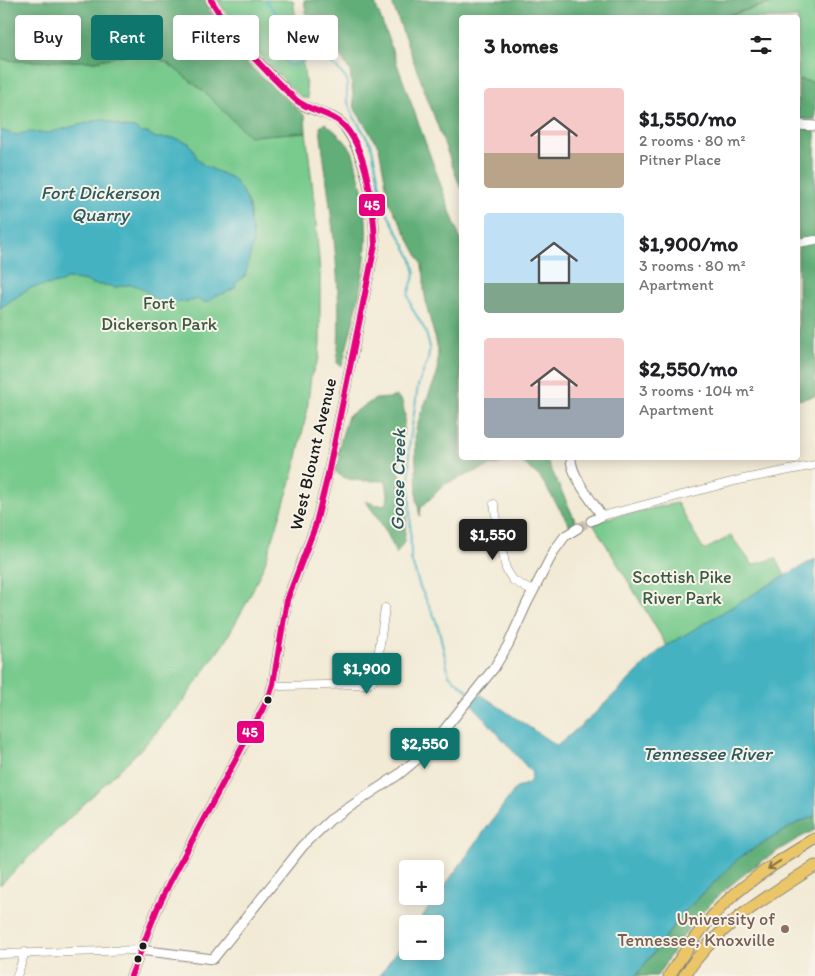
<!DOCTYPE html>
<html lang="en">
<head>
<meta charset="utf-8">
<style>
	:root { --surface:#fff; --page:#f2f2f2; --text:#202124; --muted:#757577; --accent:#0f766e }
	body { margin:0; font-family:Itim,sans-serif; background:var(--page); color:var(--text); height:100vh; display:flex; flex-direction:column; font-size:19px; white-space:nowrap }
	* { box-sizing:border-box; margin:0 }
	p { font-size:16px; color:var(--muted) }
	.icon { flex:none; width:28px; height:28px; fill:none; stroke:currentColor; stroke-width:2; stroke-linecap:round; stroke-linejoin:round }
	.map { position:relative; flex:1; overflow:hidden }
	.sheet { position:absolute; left:459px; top:15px; width:341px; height:445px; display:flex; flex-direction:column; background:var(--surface); border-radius:5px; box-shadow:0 2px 12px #0003 }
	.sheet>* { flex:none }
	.top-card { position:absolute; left:15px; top:15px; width:369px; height:45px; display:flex; gap:10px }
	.buttons { position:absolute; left:399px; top:860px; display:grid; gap:10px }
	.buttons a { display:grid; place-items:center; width:45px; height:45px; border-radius:5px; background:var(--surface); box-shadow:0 2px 12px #0003; font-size:25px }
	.price { position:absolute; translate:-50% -42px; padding:0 11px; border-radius:5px; background:var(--accent); color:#fff; font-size:16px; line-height:32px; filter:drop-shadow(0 1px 2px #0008) }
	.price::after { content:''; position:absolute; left:50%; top:30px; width:15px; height:11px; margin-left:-8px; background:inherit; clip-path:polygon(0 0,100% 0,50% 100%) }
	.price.current { background:#222; color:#fff }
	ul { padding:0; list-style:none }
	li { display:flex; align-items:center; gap:15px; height:125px; padding:0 25px }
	li span { display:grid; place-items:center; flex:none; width:140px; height:100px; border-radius:5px; color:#555 }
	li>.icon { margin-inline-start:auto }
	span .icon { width:60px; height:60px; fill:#fffc; stroke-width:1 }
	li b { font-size:21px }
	h2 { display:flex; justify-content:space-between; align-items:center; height:60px; padding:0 25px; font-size:21px }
	.chip { padding:0 18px; border-radius:5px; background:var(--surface); box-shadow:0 2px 12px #0003; font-size:18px; line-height:45px }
	.chip.current { background:var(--accent); color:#fff }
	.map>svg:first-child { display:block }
	.green { fill:#78ca8d; stroke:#4a7354 }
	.forest { fill:#62ae78; stroke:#3f654a }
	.water { fill:#45b2c2; stroke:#30676f }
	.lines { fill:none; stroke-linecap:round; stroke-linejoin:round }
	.stream { stroke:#45b2c2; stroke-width:2 }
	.tertiary-tunnel { stroke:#c7c1b0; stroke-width:9; stroke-dasharray:9 4.5; stroke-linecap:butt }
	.minor-casing { stroke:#878378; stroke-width:9 }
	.tertiary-casing { stroke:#878378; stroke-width:11 }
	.primary-casing { stroke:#878378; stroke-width:13 }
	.minor { stroke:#fff; stroke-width:8 }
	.tertiary { stroke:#fff; stroke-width:9 }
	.primary { stroke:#ebc669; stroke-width:11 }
	.bus-1-casing { stroke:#f7f3e8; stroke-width:10 }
	.bus-1 { stroke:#e5007d; stroke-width:6 }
	.oneway { stroke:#847142 }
	.bus-dot { fill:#1c1c1c; stroke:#f7f3e8; stroke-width:2 }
	.education-dot { fill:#8d6e63; stroke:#f7f3e8; stroke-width:2 }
	.labels { text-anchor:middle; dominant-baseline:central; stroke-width:4; stroke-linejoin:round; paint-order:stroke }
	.park-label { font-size:18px; fill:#3c5944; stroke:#f7f3e8 }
	.street-label { font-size:18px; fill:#1c1c1c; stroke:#f7f3e8 }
	.education-label { font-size:18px; fill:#785e54; stroke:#f7f3e8; text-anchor:end }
	.water-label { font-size:19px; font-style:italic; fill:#2c585e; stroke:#f7f3e8 }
	.line-badge { stroke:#f7f3e8; stroke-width:2 }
	.badge-label { font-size:14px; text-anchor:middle; font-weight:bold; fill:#fff }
</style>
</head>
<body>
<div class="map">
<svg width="815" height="976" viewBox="0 0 815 976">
	<rect width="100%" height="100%" fill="#f7f3e8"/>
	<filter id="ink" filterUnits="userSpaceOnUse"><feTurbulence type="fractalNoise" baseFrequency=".02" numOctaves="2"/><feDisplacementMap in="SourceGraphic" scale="10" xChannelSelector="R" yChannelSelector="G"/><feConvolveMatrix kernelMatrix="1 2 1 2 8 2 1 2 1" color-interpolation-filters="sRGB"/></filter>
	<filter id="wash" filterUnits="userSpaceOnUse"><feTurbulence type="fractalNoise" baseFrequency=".0096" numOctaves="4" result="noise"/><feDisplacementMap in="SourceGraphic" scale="20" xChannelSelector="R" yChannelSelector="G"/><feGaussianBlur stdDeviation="1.12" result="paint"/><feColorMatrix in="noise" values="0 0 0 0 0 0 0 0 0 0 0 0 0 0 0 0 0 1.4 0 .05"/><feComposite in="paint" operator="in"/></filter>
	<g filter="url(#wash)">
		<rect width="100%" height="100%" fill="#f2ead5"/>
		<path class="green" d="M218 0H293L308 99 300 96C270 66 240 36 218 0Z
			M796 0H815V83L798 79V18H721L775 2Z
			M132 53 158 58 169 64 203 91 249 136 306 132 315 208 320 274V342L319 358 311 376 307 411 293 475 265 563 247 602 224 643 181 704 145 745 0 885V59L17 61H95Z
			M677 503 704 550 731 536 753 565 776 558 785 576 667 646 593 523 603 519Z"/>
		<path class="forest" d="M0 0H204L229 47 305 116 306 132 249 136 203 91 169 64 158 58 132 53 95 61H17L0 59Z
			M304 0H374L461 241V458H546L576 522 570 526 540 477 523 463 512 461 489 466 445 484 421 508 420 516 417 501 415 433 421 413 437 375 438 349 428 312 424 290V276L421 262 389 202 379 147 356 111 354 105 350 71 338 52 321 51 312 47Z
			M391 0H796L775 2 721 17 461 18V189Z
			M798 79 815 83V120L798 119Z
			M325 123C334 130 346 141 352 151 355 158 356 166 358 173 378 240 358 302 342 366L337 363C344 285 329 205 320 127Z
			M798 125 815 126V396L798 400Z
			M396 396 402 401 405 415 399 470 406 490 407 515 404 542 396 554C389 534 378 517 365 501L377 505 387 504 388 494 386 481C370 480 346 484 335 471L341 439 348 416C353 413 373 400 376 399 383 398 389 399 396 396Z
			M815 816V830C775 849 728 883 699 916 683 934 670 956 657 976H636L684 912 740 857 797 823Z"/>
		<path class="water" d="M102 119 123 127 134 128 142 133H148L156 138H174L189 143 194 151 197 159 205 166 232 178 240 188 247 200 250 211V222L253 234V244L245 276 235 284V288L223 294 215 296C210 303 204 304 197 299 186 304 175 301 164 305 141 291 142 279 113 288L112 286 91 284 87 281 75 279H66L62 282 30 288 0 308V130L17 135 27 132 48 133Z
			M815 559V816L797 823 740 857 684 912 636 976H379L407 937 408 951H435V924H417L515 789 530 782 532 773 471 703 480 694 557 746 593 715 661 649 772 583Z"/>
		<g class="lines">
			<path class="stream" d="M265 0C272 8 279 16 282 27 285 42 278 53 288 65H295L304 61
				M313 58 323 57 338 69 347 80V100L354 117 371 144 385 209 411 257 415 273 408 295 412 308 425 330 430 347 428 359 418 386 409 447 411 559 420 587 435 618 440 634 449 675 468 691"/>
		</g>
	</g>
	<g filter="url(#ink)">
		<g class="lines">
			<path class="tertiary-tunnel" d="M578 528 591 521"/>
			<g class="minor-casing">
				<path id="minor" d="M798 243 815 240
					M494 504 506 569 513 580 533 592
					M602 516 739 480 815 465
					M273 684 280 686 369 684 375 678 385 608
					M0 954 140 950
					M17 976 25 952"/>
			</g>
			<g class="tertiary-casing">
				<path id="tertiary" d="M798 125 815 126
					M571 458C571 476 592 501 602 516L591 521
					M140 950 213 959 303 846 330 820 398 775 427 751 494 668 508 645 527 603 554 551 565 536 578 528
					M131 976 157 909 170 882 269 697 273 684 287 600 315 527 327 479 375 245C374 206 368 160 345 127 335 114 314 112 301 104 294 100 288 91 282 86 256 60 229 33 211 0"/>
			</g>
			<g class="primary-casing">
				<path id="primary" d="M669 976C686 949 704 923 727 901 754 876 784 858 815 839
					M684 976C717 925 765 898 815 866"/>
			</g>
			<use href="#minor" class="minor"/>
			<use href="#tertiary" class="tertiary"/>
			<use href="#primary" class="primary"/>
			<g class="bus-1-casing">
				<path id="bus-1" d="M131 976 157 909 170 882 269 697 273 684 287 600 315 527 327 479 375 245C374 212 368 146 341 123 328 112 309 111 296 100 264 70 233 38 211 0"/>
			</g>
			<use href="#bus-1" class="bus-1"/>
		</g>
		<defs><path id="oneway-shaft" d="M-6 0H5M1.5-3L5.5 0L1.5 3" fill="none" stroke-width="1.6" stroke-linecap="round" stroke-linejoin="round" transform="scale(1.25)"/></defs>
		<use class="oneway" href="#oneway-shaft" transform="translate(774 865) rotate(147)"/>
	</g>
	<g class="bus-dot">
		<circle cx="268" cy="700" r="4.5"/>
		<circle cx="143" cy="946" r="4.5"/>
		<circle cx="138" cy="959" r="4.5"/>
	</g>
	<circle class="education-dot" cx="785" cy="929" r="5"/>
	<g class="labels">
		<g class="park-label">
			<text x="159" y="303">Fort<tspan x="159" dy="21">Dickerson Park</tspan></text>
			<text x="682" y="577">Scottish Pike<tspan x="682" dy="21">River Park</tspan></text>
		</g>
		<g class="street-label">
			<text transform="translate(313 454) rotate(-77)">West Blount Avenue</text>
		</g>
		<g class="education-label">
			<text x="775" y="919">University of<tspan x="775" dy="21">Tennessee, Knoxville</tspan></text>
		</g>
		<g class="water-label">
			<text x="100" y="192">Fort Dickerson<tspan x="100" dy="22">Quarry</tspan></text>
			<text transform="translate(398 480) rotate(-89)">Goose Creek</text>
			<text x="707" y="753">Tennessee River</text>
		</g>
	</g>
	<g class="line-badge">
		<rect x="358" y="193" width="28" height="24" rx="5" fill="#e5007d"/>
		<rect x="236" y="720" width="29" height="24" rx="5" fill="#e5007d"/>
	</g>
	<g class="badge-label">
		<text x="372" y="210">45</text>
		<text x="250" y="737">45</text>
	</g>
</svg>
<div class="buttons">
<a>+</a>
<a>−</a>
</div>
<b class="price current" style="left:493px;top:561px">$1,550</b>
<b class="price" style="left:367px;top:695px">$1,900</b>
<b class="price" style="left:425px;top:770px">$2,550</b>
<div class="top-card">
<a class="chip">Buy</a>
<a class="chip current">Rent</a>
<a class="chip">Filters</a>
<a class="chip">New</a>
</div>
<section class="sheet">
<h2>3 homes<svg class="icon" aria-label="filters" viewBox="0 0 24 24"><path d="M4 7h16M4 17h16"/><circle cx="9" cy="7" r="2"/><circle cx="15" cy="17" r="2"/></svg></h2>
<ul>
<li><span style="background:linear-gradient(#f6c9c9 65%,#b9a48a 0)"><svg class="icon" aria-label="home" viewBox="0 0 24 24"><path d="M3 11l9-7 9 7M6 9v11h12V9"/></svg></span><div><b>$1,550/mo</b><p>2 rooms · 80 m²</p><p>Pitner Place</p></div></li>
<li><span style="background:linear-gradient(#bfe0f5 70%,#7fa58c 0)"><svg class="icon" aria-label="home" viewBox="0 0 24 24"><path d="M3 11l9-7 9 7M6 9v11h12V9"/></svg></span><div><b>$1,900/mo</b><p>3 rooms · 80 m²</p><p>Apartment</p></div></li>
<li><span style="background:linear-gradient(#f6c9c9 60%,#9aa5b1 0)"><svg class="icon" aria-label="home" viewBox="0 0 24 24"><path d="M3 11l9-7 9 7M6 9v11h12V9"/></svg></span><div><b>$2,550/mo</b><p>3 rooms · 104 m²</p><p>Apartment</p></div></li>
</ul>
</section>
</div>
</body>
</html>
